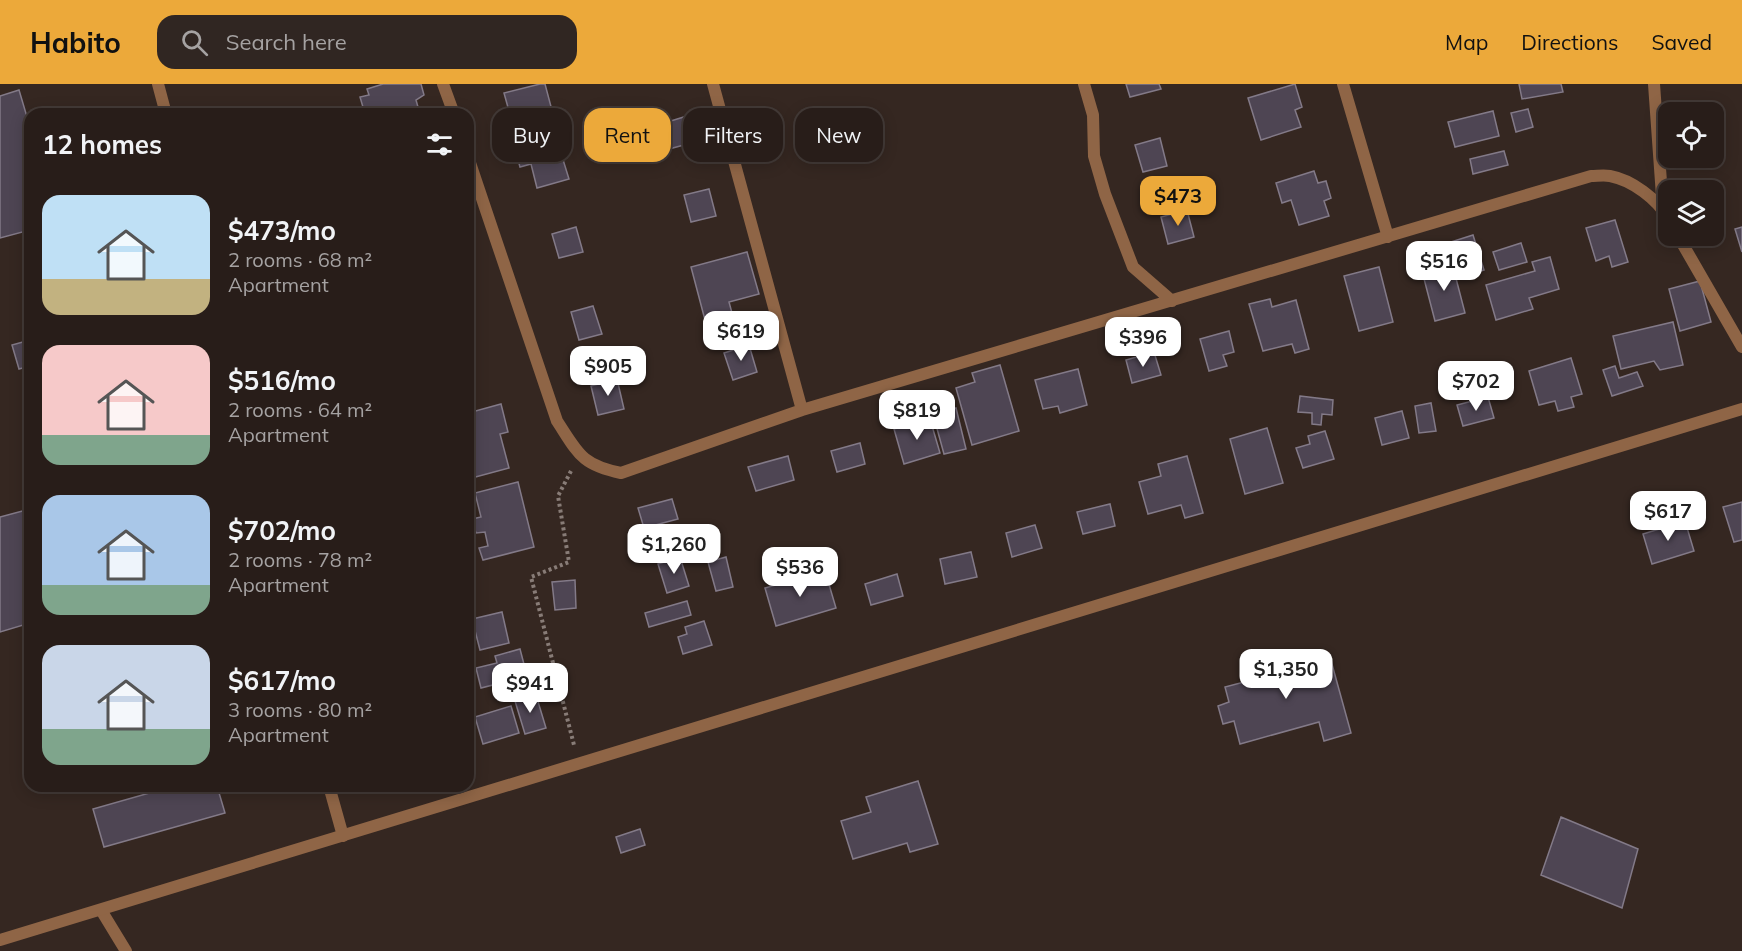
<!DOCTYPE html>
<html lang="en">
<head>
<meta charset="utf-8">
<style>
	:root { --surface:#281d19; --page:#302622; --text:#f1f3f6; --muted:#a5a2a2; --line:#443b38; --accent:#eca93a }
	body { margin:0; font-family:Mulish,sans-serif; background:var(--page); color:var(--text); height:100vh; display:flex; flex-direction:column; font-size:22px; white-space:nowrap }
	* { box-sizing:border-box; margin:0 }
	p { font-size:20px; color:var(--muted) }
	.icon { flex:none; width:33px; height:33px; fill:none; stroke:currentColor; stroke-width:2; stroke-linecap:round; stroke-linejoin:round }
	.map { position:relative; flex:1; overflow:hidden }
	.drawer { position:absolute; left:24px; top:24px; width:450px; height:684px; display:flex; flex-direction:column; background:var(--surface); border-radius:18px; box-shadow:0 3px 15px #0003,0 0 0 2px var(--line) }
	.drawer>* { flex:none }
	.guide { position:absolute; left:492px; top:24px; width:570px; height:54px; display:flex; gap:12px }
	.controls { position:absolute; left:1658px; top:18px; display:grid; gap:12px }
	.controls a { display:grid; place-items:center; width:66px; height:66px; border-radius:12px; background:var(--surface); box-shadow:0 3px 15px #0003,0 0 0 2px var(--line); font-size:30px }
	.price { position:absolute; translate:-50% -51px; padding:0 14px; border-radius:12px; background:#fff; color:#222; font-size:20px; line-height:39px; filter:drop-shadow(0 2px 3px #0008) }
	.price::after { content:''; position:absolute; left:50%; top:36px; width:18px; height:14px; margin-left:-9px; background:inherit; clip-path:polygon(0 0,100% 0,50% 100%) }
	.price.active { background:var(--accent); color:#111 }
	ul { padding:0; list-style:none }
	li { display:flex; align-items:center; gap:18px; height:150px; padding:0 18px }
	li span { display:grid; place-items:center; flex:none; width:168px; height:120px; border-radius:18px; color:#555 }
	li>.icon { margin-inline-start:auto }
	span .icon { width:72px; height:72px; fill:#fffc; stroke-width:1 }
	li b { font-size:26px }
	h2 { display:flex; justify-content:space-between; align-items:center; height:72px; padding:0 18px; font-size:26px }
	.pill { padding:0 21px; border-radius:18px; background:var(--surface); box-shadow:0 3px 15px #0003,0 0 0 2px var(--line); font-size:21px; line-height:54px }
	.pill.active { background:var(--accent); color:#111 }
	header { display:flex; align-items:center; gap:36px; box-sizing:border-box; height:84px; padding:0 30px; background:var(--accent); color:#111 }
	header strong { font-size:28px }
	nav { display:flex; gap:33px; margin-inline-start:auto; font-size:21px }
	.search { width:420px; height:54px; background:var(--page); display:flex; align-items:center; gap:15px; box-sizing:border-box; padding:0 21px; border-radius:18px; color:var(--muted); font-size:22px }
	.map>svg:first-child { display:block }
	.building { fill:#4e4553; stroke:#837a88; stroke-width:1.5 }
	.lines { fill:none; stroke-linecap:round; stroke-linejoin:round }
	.path { stroke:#887c77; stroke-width:4; stroke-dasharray:3 3; stroke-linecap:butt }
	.minor { stroke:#8f6546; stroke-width:12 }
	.tertiary { stroke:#8f6546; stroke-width:12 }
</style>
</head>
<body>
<header>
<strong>Habito</strong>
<div class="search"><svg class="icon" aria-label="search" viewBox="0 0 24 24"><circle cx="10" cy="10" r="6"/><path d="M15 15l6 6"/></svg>Search here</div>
<nav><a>Map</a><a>Directions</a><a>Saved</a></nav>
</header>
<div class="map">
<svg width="1742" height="867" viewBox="0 0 1742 867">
	<rect width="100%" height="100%" fill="#352721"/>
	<path class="building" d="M383 0H421L424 11 416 16 420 30H380L379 28 365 30 360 13 369 11 367 5Z
		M540 0H545L554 34 545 36 548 47 533 50 530 41 514 45 504 9Z
		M1126 0H1159L1161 5 1130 13Z
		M1295 0 1302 23 1295 26 1301 43 1261 56 1248 14Z
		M1519 0H1561L1563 8 1522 15Z
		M19 6 30 43V146L0 154V12Z
		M1528 25 1533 43 1516 48 1511 29Z
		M1493 27 1499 52 1455 63 1448 38Z
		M687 32 695 58 669 65 661 40Z
		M556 53 569 95 537 104 531 80 520 83 515 65Z
		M1160 54 1167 82 1143 88 1135 61Z
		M1504 67 1508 81 1473 90 1470 75Z
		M1314 87 1318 99 1326 97 1331 114 1324 117 1329 132 1299 141 1291 116 1282 119 1276 99Z
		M709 105 716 132 691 138 684 111Z
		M1187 126 1194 153 1168 160 1161 133Z
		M1615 136 1628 178 1612 183 1609 172 1596 177 1586 144Z
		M576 143 583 168 559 174 552 150Z
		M1742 143V168L1735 145Z
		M1473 151 1484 186 1462 193 1451 158Z
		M1521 159 1527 178 1499 186 1493 168Z
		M747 168 759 210 729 218 732 229 705 236 691 183Z
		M1550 173 1559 205 1529 214 1533 225 1496 236 1486 201 1535 187 1532 178Z
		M1452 179 1465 229 1435 237 1422 187Z
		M1379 183 1393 238 1359 247 1344 192Z
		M1700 197 1711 238 1680 247 1669 205Z
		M1270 215 1272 223 1296 216 1309 265 1295 269 1292 260 1263 267 1249 220Z
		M593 222 602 250 579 256 571 228Z
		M1673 238 1683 281 1660 286 1654 277 1621 285 1613 252Z
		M1229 247 1234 268 1223 271 1227 282 1209 287 1200 255Z
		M30 256V282L19 285 12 261Z
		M749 261 757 288 733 296 724 269Z
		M1154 268 1161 291 1132 299 1126 276Z
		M1571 274 1582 310 1571 313 1574 323 1558 327 1555 317 1539 321 1529 287Z
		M1000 281 1019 347 972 361 956 304 975 298 972 289Z
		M1615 282 1619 294 1637 288 1643 302 1612 312 1603 286Z
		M1078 285 1087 321 1060 329 1058 322 1043 325 1035 296Z
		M617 295 624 325 598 331 591 302Z
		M1300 312 1333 316 1332 331 1322 330 1321 341 1312 340V329L1298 328Z
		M1488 313 1494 334 1463 342 1457 321Z
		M1431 319 1436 347 1419 349 1415 322Z
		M501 320 508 348 500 350 509 384 468 395V329Z
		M956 324 966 365 944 370 933 330Z
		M1402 327 1409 354 1382 361 1375 334Z
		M930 335 940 369 904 380 894 345Z
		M1267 344 1283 399 1245 410 1230 355Z
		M1325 347 1334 375 1303 384 1296 364 1310 360 1308 352Z
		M860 359 865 380 837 388 831 367Z
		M788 372 794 396 756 407 748 383Z
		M1187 372 1203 429 1185 434 1181 421 1148 430 1139 398 1161 392 1158 380Z
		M518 398 534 463 483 476 479 464 488 462 485 448 476 449 472 435 481 433 475 409Z
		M672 415 678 435 644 444 638 424Z
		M1742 418V456L1734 458 1723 423Z
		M1110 420 1115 442 1083 450 1077 428Z
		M30 425V539L0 548V433Z
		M1685 437 1694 467 1652 480 1643 450Z
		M1035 441 1042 464 1012 473 1006 449Z
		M971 468 977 493 945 500 940 475Z
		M680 473 689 502 667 509 658 480Z
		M726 473 733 503 716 507 708 478Z
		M825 487 836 524 776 542 765 504Z
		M897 490 903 512 871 521 865 500Z
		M575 496 576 524 555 526 552 498Z
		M687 517 691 531 649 543 645 529Z
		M502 528 509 559 480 566 472 535Z
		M704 537 712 561 683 570 678 553 687 550 685 543Z
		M520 565 531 607 498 616 493 601 481 604 476 584 497 579 495 572Z
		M1294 571 1297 582 1330 573 1351 649 1324 657 1319 638 1240 660 1234 637 1223 640 1218 622 1229 618 1225 603 1248 597 1244 584Z
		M536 611 546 644 525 650 515 617Z
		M511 622 519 649 483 660 475 633Z
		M918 697 938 760 910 768 907 759 853 775 841 737 871 728 866 713Z
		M174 702H217L225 729 104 763 93 725Z
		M1561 733 1638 765 1622 824 1541 791Z
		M640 745 645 761 621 769 616 753Z"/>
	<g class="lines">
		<path class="path" d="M571 387 558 412 569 478 531 493 574 661"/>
		<path class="minor" d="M158 0 166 30
			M443 0 454 30
			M713 0 802 326
			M1084 0 1093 31 1094 72 1105 110 1133 183 1172 217
			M1343 0 1388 153
			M1654 0 1663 126
			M468 73 557 337C578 369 581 381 621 389L802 326 1591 92C1597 92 1604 91 1610 92 1632 96 1657 115 1668 134
			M1678 152 1742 263
			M329 702 343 752
			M101 826 126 867"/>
		<path class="tertiary" d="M0 856 1742 325"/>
	</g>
</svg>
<div class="controls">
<a><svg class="icon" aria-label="locate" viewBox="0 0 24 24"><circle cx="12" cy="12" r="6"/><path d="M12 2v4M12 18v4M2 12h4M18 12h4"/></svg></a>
<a><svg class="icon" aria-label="layers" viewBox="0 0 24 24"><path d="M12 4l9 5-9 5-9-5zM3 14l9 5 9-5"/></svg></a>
</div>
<b class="price active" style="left:1178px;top:143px">$473</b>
<b class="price" style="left:1444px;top:208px">$516</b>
<b class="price" style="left:741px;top:278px">$619</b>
<b class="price" style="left:1143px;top:284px">$396</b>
<b class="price" style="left:608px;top:313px">$905</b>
<b class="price" style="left:1476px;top:328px">$702</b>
<b class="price" style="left:917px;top:357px">$819</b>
<b class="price" style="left:1668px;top:458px">$617</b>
<b class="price" style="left:674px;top:491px">$1,260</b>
<b class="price" style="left:800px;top:514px">$536</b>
<b class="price" style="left:1286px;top:616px">$1,350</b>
<b class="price" style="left:530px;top:630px">$941</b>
<div class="guide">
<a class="pill">Buy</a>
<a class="pill active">Rent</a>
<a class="pill">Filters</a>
<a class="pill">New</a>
</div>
<section class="drawer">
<h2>12 homes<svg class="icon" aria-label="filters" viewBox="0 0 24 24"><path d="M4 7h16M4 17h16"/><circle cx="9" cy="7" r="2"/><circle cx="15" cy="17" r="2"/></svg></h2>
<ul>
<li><span style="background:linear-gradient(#bfe0f5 70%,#c2b280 0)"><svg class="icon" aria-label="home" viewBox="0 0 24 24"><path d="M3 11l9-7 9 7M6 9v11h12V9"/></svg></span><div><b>$473/mo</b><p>2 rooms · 68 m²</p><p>Apartment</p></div></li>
<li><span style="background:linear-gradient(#f6c9c9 75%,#7fa58c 0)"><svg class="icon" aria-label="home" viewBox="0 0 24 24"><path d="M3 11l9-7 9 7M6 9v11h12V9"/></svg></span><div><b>$516/mo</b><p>2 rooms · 64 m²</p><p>Apartment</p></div></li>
<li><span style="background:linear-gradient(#a9c7e8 75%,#7fa58c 0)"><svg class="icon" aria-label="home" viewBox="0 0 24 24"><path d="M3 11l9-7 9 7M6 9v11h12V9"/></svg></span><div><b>$702/mo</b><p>2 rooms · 78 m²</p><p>Apartment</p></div></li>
<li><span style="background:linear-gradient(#c9d6e8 70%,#7fa58c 0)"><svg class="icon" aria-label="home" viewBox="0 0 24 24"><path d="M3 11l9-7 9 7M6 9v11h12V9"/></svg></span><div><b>$617/mo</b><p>3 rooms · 80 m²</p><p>Apartment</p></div></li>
</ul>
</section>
</div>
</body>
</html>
